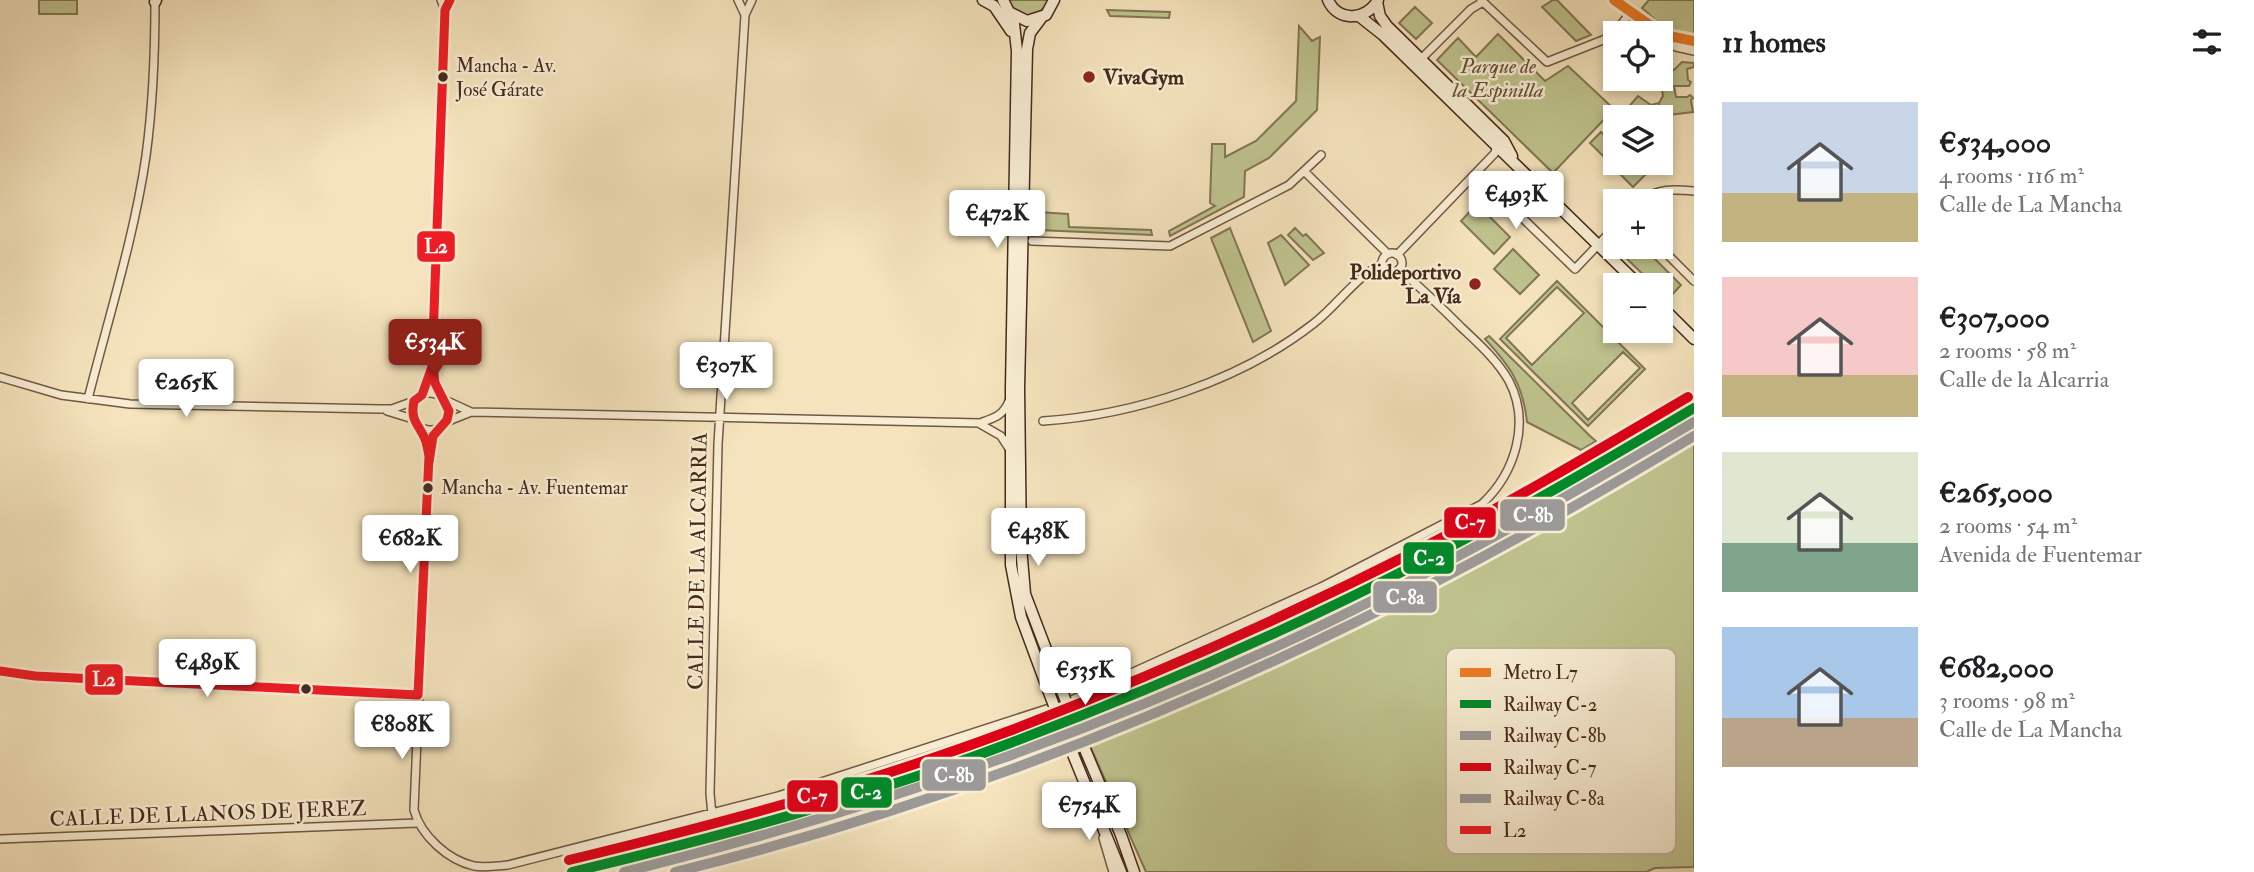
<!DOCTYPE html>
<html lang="en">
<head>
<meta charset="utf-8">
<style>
	:root { --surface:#fff; --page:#f6f6f6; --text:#202124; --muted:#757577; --accent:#8f2418 }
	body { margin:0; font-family:"IM FELL Double Pica",serif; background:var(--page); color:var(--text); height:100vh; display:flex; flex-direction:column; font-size:26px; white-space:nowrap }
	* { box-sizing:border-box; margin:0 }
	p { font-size:23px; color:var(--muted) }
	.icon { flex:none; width:38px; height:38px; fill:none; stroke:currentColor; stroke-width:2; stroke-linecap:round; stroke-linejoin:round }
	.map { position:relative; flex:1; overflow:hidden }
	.sheet { display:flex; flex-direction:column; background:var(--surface); width:560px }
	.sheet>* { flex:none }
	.fabs { position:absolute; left:1603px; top:21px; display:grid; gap:14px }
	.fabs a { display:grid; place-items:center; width:70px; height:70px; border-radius:0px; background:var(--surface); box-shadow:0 4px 10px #0003; font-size:35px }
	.price { position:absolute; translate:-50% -60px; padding:0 16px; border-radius:7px; background:#fff; color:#222; font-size:23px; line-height:46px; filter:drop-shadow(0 2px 4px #0008) }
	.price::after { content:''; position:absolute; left:50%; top:42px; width:21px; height:16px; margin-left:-10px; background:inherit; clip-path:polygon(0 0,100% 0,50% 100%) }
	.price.selected { background:var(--accent); color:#fff }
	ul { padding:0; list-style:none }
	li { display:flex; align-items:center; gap:21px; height:175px; padding:0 28px }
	li span { display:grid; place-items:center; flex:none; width:196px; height:140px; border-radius:0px; color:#555 }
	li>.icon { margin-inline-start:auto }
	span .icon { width:84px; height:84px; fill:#fffc; stroke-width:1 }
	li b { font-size:30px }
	h2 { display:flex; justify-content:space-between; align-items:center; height:84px; padding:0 28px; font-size:30px }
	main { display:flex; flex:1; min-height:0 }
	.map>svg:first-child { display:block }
	.green { fill:#bfc38e; stroke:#827655; stroke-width:2; fill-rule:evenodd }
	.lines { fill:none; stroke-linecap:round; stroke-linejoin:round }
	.street-casing { stroke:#725844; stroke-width:10 }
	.secondary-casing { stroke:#46291c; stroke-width:13 }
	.street { stroke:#f8edd3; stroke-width:7 }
	.secondary { stroke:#f8edd3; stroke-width:10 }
	.secondary-bridge-casing { stroke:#46291c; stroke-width:13; stroke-linecap:butt }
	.secondary-bridge { stroke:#f8edd3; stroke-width:10 }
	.bus-1-casing { stroke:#f8edd3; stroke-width:14 }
	.bus-1 { stroke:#ee1c25; stroke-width:9 }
	.rail-1-casing { stroke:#f8edd3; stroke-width:16 }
	.rail-2-casing { stroke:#f8edd3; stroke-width:16 }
	.rail-3-casing { stroke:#f8edd3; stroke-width:16 }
	.rail-4-casing { stroke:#f8edd3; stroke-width:16 }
	.rail-1 { stroke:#008a29; stroke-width:10 }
	.rail-2 { stroke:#9c9a99; stroke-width:10 }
	.rail-3 { stroke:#de0118; stroke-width:10 }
	.rail-4 { stroke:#9c9a99; stroke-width:10 }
	.metro-1-casing { stroke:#f8edd3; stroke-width:16 }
	.metro-1 { stroke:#ed7b24; stroke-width:10 }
	.bus-dot { fill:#46291c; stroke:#f8edd3; stroke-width:2.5 }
	.poi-dot { fill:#8f2418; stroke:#f8edd3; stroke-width:2.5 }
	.labels { text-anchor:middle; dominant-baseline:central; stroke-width:5; stroke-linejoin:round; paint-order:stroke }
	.bus-label { font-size:19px; fill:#46291c; stroke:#f8edd3; text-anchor:start }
	.park-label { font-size:21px; font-style:italic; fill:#645038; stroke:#f8edd3 }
	.poi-label { font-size:21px; font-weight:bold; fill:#46291c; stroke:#f8edd3; text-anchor:start }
	.street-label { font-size:21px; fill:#46291c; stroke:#f8edd3 }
	.key { fill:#f8edd3; stroke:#c3b29c; stroke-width:2 }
	.key-label { font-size:19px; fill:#46291c }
	.line-badge { stroke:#f8edd3; stroke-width:2.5 }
	.badge-label { font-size:19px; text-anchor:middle; font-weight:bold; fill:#fff }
</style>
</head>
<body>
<main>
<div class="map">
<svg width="1694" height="872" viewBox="0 0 1694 872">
	<rect width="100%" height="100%" fill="#f4e3bc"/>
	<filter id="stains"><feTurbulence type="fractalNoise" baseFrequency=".00286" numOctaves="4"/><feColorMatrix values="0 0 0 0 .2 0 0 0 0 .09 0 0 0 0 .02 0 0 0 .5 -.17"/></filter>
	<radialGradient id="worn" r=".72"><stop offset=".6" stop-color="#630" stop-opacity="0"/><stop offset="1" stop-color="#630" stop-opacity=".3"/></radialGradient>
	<path class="green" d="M39 0H77V14H39Z
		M1008 0H1049C1038 20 1018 21 1008 0Z
		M1553 0H1557L1591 35 1576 41 1542 7Z
		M1649 0H1694V38L1663 27 1642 8Z
		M1415 7 1432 23 1416 39 1399 23Z
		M1107 10 1170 12 1169 18 1110 16Z
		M1299 26 1312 41 1320 37 1317 110 1269 158 1245 171 1244 197 1170 236 1169 231 1215 206 1210 203 1212 144H1225V157L1256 141 1296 101Z
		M1498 34 1545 81 1568 66 1614 109 1553 173 1437 60 1458 38 1476 57Z
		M1682 62 1694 63V67L1687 69 1688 80 1691 82 1689 86H1674L1676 97H1687L1690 95 1693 98 1691 100 1693 112 1661 116 1659 105 1652 117H1633L1626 110 1638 96 1651 105 1659 103 1663 96 1662 89 1652 79H1661V64L1674 70Z
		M1601 132 1615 146 1617 163 1613 166 1590 143Z
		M1627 163H1657L1633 187 1618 172Z
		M1477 204 1510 237 1494 254 1461 221Z
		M1038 212 1068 214 1069 227 1151 230 1152 235 1038 230Z
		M1230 228 1271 331 1253 342 1211 238Z
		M1295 228 1303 236 1306 234 1324 253 1313 260 1288 235Z
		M1281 235 1309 265 1285 285 1268 243Z
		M1636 247H1643L1681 285 1668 299 1661 292V285H1654L1627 259Z
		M1513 249 1539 275 1520 294 1494 269Z
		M1557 281 1645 369 1588 426 1500 339ZM1557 287 1584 313 1532 365 1506 338ZM1623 352 1640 368 1588 420 1572 403Z
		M1489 336 1590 436 1596 441 1581 450 1527 422C1523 384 1510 366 1485 339Z
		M1694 435V867L1655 868 1646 872H1146L1083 730 1101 726C1185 694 1269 662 1351 623 1469 568 1582 502 1694 435Z"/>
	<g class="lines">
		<g class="street-casing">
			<path id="street" d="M738 0 745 15
				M1481 0 1547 62 1603 40 1615 33
				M1614 0 1651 33
				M445 10 450 0
				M1615 33 1629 14
				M1661 39 1676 47 1694 51
				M1421 59 1471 9 1483 2
				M1305 172 1388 254
				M1476 173 1575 269 1615 227
				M1641 201C1657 188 1674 189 1694 191
				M1032 241 1170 246 1289 185 1321 155
				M1660 247 1694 281
				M1382 263a10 10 0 1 1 20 0a10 10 0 1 1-20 0Z
				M1397 255 1495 153 1496 146
				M0 377 61 395 130 404 380 409H392L414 401
				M422 395 431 371
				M88 399C108 319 134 238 146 156 153 104 155 53 155 2
				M445 400 471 412 980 423C994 418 1003 416 1009 401
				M387 411 413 419
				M1043 421C1135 415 1240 381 1313 324 1337 306 1355 277 1382 264
				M446 422 471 412
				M980 424 1001 436 1010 450
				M418 426C425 430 432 432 439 428 461 415 434 386 432 367L445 38V10L441 0
				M437 429 429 456 414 810C421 836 448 860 474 866 485 868 497 866 508 865L778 796 1065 703 1321 587 1482 504C1515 473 1531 423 1509 381 1498 361 1479 344 1462 328 1442 308 1421 288 1399 269
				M428 452C427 446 426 440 424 435 418 423 402 407 420 396 427 391 435 393 442 397
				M0 671 35 676 418 695
				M712 815 710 793 718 444 745 15 752 0
				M1103 838 1113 872
				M0 839 417 823"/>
		</g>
		<g class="secondary-casing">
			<path id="secondary" d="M983 0 994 6 1011 31
				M1003 0 1009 12 1027 21 1046 15 1054 0
				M1328 0C1338 23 1367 20 1378 0
				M155 2 156 0
				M1377 2 1380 16 1387 26 1504 141 1512 156
				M1009 12 1014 24 1017 51 1011 388V565L1021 617 1048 690
				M1359 16 1383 35 1639 285
				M1042 17 1030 33 1027 49 1019 388 1021 547 1025 594 1060 686
				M1661 306 1694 339
				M1081 740 1121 835 1134 872
				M1070 747 1121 872"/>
		</g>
		<use href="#street" class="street"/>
		<use href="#secondary" class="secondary"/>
		<g class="secondary-bridge-casing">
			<path id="secondary-bridge" d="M1060 686 1081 740
				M1048 690 1070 747"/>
		</g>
		<use href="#secondary-bridge" class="secondary-bridge"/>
		<g class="bus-1-casing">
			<path id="bus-1" d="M429 462 433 436 447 420 449 411 435 383 432 358
				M0 671 35 676 418 695
				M418 695 429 456C428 451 427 444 425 439 418 423 410 421 414 401L422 395 432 367 445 10 450 0"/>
		</g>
		<use href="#bus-1" class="bus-1"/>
		<g class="rail-1-casing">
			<path id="rail-1" d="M572 872C721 836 869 797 1013 742 1154 689 1293 628 1427 559 1518 512 1606 460 1694 408"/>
		</g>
		<g class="rail-2-casing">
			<path id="rail-2" d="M624 872C855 815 1081 738 1297 637 1434 573 1564 499 1694 422"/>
		</g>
		<g class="rail-3-casing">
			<path id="rail-3" d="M569 860C718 824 865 785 1009 731 1150 677 1288 616 1422 548 1513 501 1600 449 1688 397"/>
		</g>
		<g class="rail-4-casing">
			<path id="rail-4" d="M675 872C940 807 1199 705 1441 579 1527 534 1611 486 1694 436"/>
		</g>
		<use href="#rail-1" class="rail-1"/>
		<use href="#rail-2" class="rail-2"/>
		<use href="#rail-3" class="rail-3"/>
		<use href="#rail-4" class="rail-4"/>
		<g class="metro-1-casing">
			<path id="metro-1" d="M1614 0 1664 35 1694 41"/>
		</g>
		<use href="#metro-1" class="metro-1"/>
	</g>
	<g class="bus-dot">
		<circle cx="443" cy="77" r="6"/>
		<circle cx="428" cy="488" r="6"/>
		<circle cx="306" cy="689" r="6"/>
	</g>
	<g class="poi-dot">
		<circle cx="1089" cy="77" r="7"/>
		<circle cx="1475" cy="284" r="7"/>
	</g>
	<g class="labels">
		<g class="bus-label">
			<text x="456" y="66">Mancha - Av.<tspan x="456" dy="24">José Gárate</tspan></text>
			<text x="441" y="488">Mancha - Av. Fuentemar</text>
		</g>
		<g class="park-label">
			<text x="1498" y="66">Parque de<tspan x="1498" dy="24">la Espinilla</tspan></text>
		</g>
		<g class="poi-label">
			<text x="1103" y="77">VivaGym</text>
			<text x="1461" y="272" text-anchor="end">Polideportivo<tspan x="1461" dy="24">La Vía</tspan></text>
		</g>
		<g class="street-label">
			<text transform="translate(698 561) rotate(-89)">CALLE DE LA ALCARRIA</text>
			<text transform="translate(208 814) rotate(-2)">CALLE DE LLANOS DE JEREZ</text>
		</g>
	</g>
	<rect x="1446" y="648" width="230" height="206" rx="10" class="key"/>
	<rect x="1460" y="668" width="31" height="9" fill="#ed7b24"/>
	<rect x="1460" y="700" width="31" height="8" fill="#008a29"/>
	<rect x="1460" y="731" width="31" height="9" fill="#9c9a99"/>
	<rect x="1460" y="763" width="31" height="8" fill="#de0118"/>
	<rect x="1460" y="794" width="31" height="9" fill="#9c9a99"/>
	<rect x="1460" y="826" width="31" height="8" fill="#ee1c25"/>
	<g class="key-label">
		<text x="1503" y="679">Metro L7</text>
		<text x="1503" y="711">Railway C-2</text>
		<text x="1503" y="742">Railway C-8b</text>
		<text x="1503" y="774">Railway C-7</text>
		<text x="1503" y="805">Railway C-8a</text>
		<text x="1503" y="837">L2</text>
	</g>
	<g class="line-badge">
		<rect x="416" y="230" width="40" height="33" rx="7" fill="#ee1c25"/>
		<rect x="1499" y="498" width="67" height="34" rx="7" fill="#9c9a99"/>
		<rect x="1443" y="506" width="54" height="33" rx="7" fill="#de0118"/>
		<rect x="1402" y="541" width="53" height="34" rx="7" fill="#008a29"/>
		<rect x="1372" y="580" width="66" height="34" rx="7" fill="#9c9a99"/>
		<rect x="84" y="663" width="40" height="33" rx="7" fill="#ee1c25"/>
		<rect x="921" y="758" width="66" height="34" rx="7" fill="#9c9a99"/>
		<rect x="840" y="776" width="53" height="33" rx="7" fill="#008a29"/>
		<rect x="786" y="779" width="53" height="34" rx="7" fill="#de0118"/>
	</g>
	<g class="badge-label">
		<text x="436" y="253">L2</text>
		<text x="1533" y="522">C-8b</text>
		<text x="1470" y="529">C-7</text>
		<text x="1429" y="565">C-2</text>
		<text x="1405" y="604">C-8a</text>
		<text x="104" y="686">L2</text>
		<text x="954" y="782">C-8b</text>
		<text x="866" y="799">C-2</text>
		<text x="812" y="803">C-7</text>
	</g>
	<rect width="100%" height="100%" filter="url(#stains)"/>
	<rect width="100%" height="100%" fill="url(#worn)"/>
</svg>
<div class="fabs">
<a><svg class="icon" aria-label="locate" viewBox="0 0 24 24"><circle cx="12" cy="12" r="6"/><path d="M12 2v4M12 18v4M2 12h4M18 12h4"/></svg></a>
<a><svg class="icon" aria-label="layers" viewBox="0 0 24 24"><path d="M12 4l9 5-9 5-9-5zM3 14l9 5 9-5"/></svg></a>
<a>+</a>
<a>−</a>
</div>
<b class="price" style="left:1516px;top:231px">€493K</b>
<b class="price" style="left:997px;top:250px">€472K</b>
<b class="price selected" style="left:435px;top:379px">€534K</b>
<b class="price" style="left:726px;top:402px">€307K</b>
<b class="price" style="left:186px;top:419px">€265K</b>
<b class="price" style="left:1038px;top:568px">€438K</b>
<b class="price" style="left:410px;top:575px">€682K</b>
<b class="price" style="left:207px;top:699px">€489K</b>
<b class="price" style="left:1085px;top:707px">€535K</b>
<b class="price" style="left:402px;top:761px">€808K</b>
<b class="price" style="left:1089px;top:842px">€754K</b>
</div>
<section class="sheet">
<h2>11 homes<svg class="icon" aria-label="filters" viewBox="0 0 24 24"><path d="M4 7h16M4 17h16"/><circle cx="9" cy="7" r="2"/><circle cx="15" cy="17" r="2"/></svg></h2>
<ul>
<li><span style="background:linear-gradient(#c9d6e8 65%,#c2b280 0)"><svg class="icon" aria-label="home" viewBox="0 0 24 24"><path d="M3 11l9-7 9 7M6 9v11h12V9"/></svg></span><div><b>€534,000</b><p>4 rooms · 116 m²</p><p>Calle de La Mancha</p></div></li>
<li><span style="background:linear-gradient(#f6c9c9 70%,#c2b280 0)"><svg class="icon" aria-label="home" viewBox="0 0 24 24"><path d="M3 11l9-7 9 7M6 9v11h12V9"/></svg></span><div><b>€307,000</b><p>2 rooms · 58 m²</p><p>Calle de la Alcarria</p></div></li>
<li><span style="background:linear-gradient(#dfe7d0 65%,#7fa58c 0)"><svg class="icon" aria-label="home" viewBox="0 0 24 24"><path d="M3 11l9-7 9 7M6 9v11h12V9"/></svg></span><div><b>€265,000</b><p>2 rooms · 54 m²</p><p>Avenida de Fuentemar</p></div></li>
<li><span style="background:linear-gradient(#a9c7e8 65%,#b9a48a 0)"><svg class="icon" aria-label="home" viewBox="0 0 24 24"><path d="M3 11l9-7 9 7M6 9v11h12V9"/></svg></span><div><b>€682,000</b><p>3 rooms · 98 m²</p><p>Calle de La Mancha</p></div></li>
</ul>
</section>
</main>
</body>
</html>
